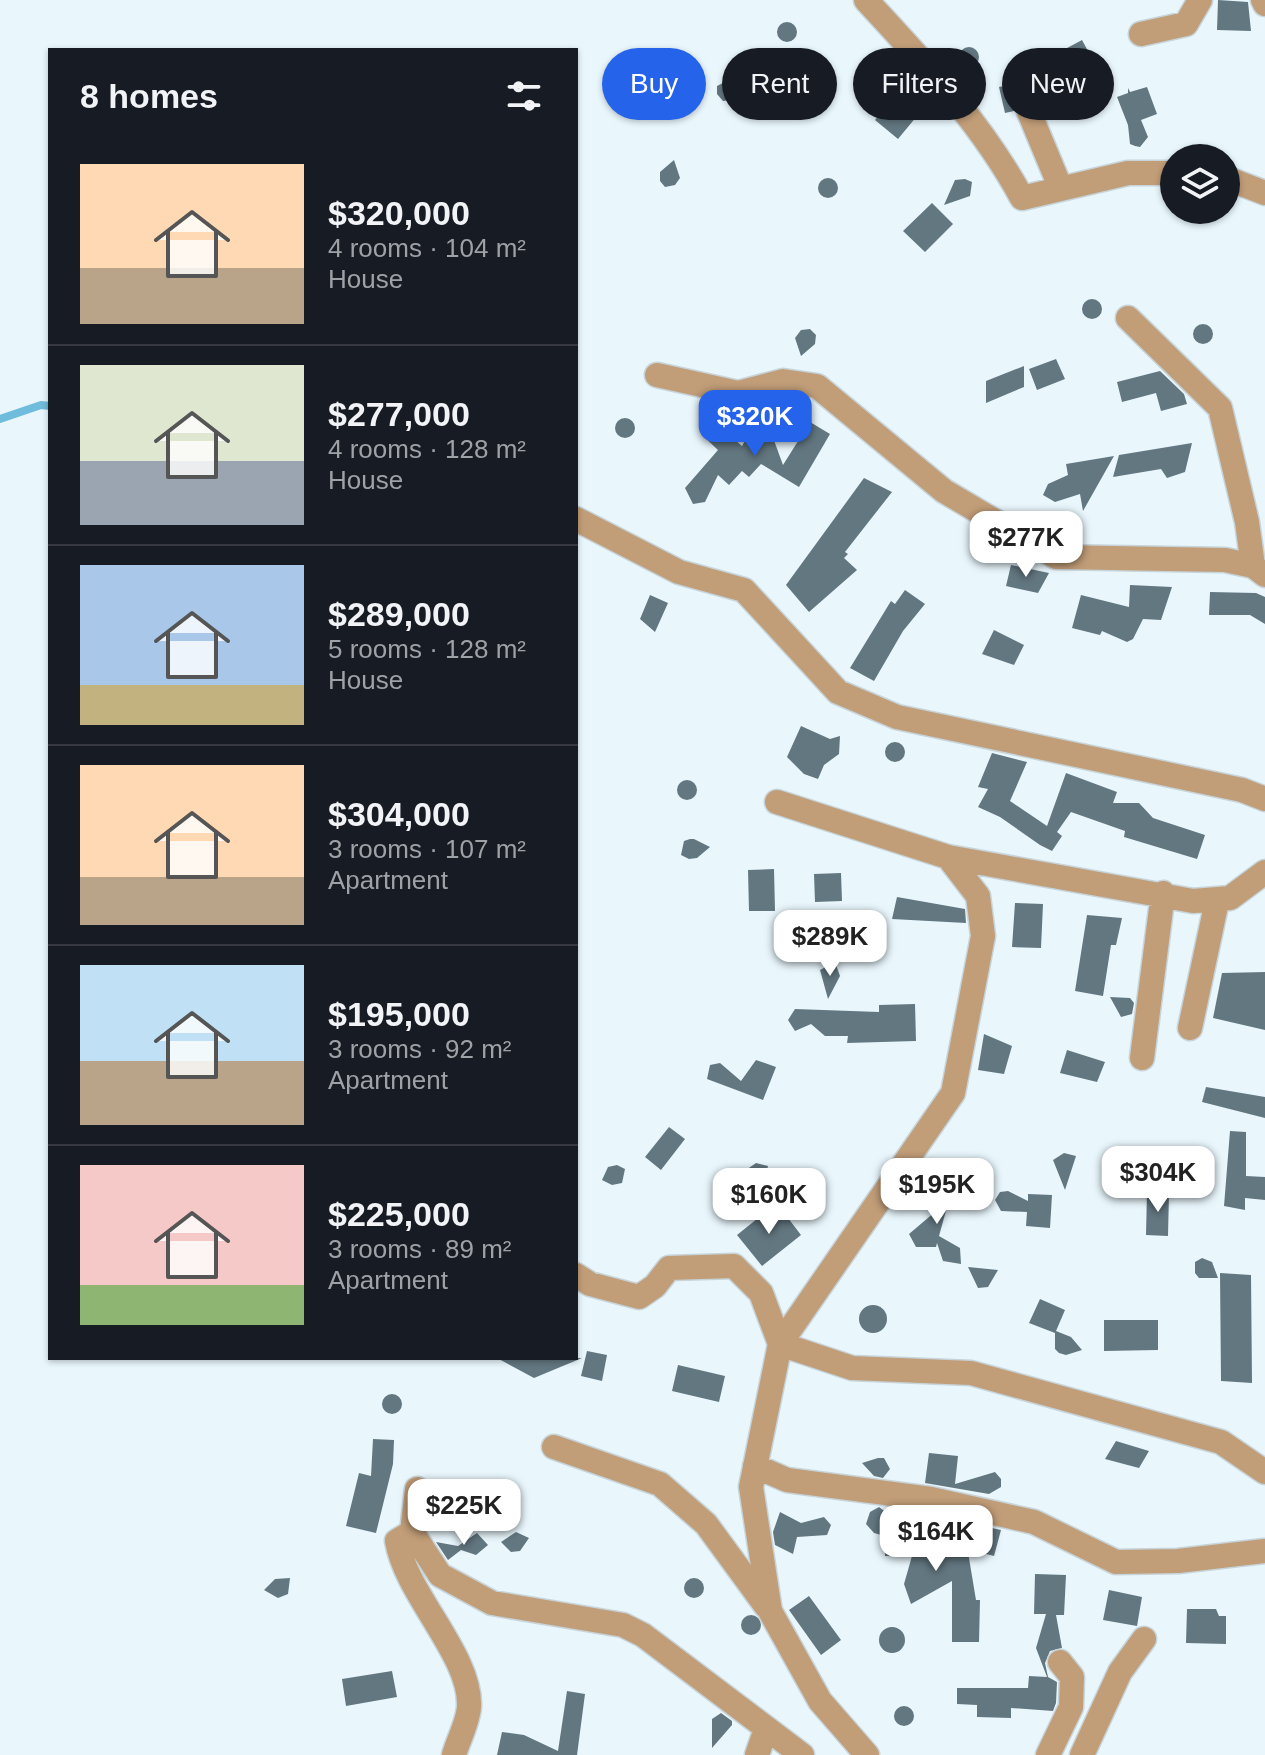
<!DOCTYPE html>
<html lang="en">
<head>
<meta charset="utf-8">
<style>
	:root { --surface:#171b24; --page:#20242c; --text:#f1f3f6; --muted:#9ea1a6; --line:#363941; --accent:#2563eb }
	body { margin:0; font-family:Helvetica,sans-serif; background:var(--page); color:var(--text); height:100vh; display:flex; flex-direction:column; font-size:30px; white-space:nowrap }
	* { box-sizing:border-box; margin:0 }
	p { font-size:26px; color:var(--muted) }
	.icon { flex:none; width:44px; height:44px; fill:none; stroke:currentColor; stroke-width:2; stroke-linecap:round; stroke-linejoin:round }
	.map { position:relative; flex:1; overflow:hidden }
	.side { position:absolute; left:48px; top:48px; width:530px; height:1312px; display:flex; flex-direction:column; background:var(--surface); border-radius:0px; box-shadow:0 2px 6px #0004 }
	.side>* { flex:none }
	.top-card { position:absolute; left:602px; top:48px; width:542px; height:72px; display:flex; gap:16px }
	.buttons { position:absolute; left:1160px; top:144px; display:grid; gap:16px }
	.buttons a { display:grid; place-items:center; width:80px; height:80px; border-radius:50%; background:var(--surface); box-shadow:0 2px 6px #0004; font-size:40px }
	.price { position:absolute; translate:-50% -68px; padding:0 18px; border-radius:16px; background:#fff; color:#222; font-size:26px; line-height:52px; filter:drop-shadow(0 2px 4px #0008) }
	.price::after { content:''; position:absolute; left:50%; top:48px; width:24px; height:18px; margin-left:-12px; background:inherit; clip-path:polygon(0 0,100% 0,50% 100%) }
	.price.selected { background:var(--accent); color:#fff }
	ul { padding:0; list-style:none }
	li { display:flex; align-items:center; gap:24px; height:200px; padding:0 32px }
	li+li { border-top:2px solid var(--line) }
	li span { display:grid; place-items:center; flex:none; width:224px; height:160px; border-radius:0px; color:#555 }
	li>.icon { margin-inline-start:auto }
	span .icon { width:96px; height:96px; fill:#fffc; stroke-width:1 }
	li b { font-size:34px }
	h2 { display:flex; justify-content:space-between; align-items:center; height:96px; padding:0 32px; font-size:34px }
	.chip { padding:0 28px; border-radius:36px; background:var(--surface); box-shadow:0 2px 6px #0004; font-size:28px; line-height:72px }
	.chip.selected { background:var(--accent); color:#fff }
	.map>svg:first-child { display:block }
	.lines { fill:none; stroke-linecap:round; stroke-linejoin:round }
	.stream { stroke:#70bcdc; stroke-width:8 }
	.building { fill:#637780 }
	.minor-casing { stroke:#c7d4da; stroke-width:27 }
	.minor { stroke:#c19d78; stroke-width:24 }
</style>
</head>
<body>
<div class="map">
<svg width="1265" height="1755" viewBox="0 0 1265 1755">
	<rect width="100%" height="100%" fill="#e9f7fd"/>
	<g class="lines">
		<path class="stream" d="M0 419 41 405 50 406"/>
	</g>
	<path class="building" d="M1218 0 1248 2 1251 31 1217 30Z
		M777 32a10 10 0 1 1 20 0a10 10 0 1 1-20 0Z
		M1082 40 1100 73 1073 88 1054 55Z
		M959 57a10 10 0 1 1 20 0a10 10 0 1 1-20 0Z
		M733 78 738 92 732 100 723 101 717 94V86Z
		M1033 79 1038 100 1024 98 1014 111 1005 113 999 87Z
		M1147 87 1157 114 1141 120 1148 137 1140 147 1135 146 1130 144 1128 125 1117 97 1128 93V88L1130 92Z
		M899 91 922 110 898 139 875 120Z
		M674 160 680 178 675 185 665 187 660 181V172Z
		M818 188a10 10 0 1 1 20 0a10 10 0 1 1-20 0Z
		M965 179 972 182 970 196 944 205 955 180Z
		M932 203 953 224 925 252 903 231Z
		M1082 309a10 10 0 1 1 20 0a10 10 0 1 1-20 0Z
		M1193 334a10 10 0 1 1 20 0a10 10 0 1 1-20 0Z
		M810 329 816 335 815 344 801 356 795 338 801 330Z
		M1056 359 1065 379 1037 390 1029 369Z
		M1024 366V387L986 403V381Z
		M1160 371 1184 394 1187 404 1161 411 1156 393 1122 402 1117 382Z
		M615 428a10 10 0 1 1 20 0a10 10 0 1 1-20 0Z
		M714 422 742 446 755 423 768 424 783 465 810 422 830 434 799 487 761 464 749 477 742 471 729 485 718 475 705 502 693 504 685 488 718 450 702 435Z
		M1192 443 1185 472 1167 478 1161 469 1113 477 1119 455Z
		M1114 456 1083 511 1080 494 1055 502 1043 495 1048 484 1068 475 1066 464Z
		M864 478 892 492 845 552 848 554 844 558 857 570 809 612 786 585Z
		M1011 565 1049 573 1038 593 1006 586Z
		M1130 585 1172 587 1161 620 1143 619 1133 639 1127 642 1102 631 1100 635 1072 628 1081 595 1129 607Z
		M905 590 925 604 903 631 874 681 850 668 891 601 895 604Z
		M1210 592 1256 593 1265 597V624L1250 615H1209Z
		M650 595 668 603 655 632 640 619Z
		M994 630 1024 645 1014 665 982 654Z
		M801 726 830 739 840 736 839 754 824 765 818 779 804 774 787 757Z
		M885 752a10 10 0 1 1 20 0a10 10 0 1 1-20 0Z
		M992 753 1027 762 1010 801 1047 826 1066 773 1117 792 1113 803H1139L1153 818 1205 835 1197 859 1124 837 1125 831 1071 812 1057 832 1062 836 1052 851 1040 845 1000 817 978 807 988 789 978 787Z
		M677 790a10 10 0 1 1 20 0a10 10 0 1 1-20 0Z
		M690 839H694L710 847 697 858 689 859 681 855 684 841Z
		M774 869 775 911H749L748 870Z
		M841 873 842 901 815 902 814 874Z
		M897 897 965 909 966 923 892 919Z
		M1015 903 1043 904 1041 948 1012 947Z
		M1087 915 1122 918 1116 945H1111L1103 996 1075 991Z
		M846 930 857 935V943L855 949 841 954 838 939Z
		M835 962 840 976 828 999 820 970Z
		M1265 972V1030L1213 1018 1222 973Z
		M1110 997 1130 998 1134 1003 1132 1014 1121 1017Z
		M915 1004 916 1041 847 1043 848 1036H825L811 1024 795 1031 788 1020 795 1009 879 1012V1005Z
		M984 1034 1012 1046 1004 1074 978 1070Z
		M1067 1050 1105 1062 1097 1082 1060 1073Z
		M756 1060 776 1067 763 1100 707 1079 710 1065 720 1063 741 1081Z
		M1206 1087 1265 1097V1118L1202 1102Z
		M669 1127 685 1139 661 1170 645 1157Z
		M1230 1131 1246 1132V1176L1265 1177V1200L1245 1198V1210L1224 1206Z
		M1064 1153 1076 1156 1065 1190 1053 1160Z
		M756 1163 768 1166 763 1186 751 1181 746 1170Z
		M617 1165 625 1169 622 1183 612 1185 602 1180 608 1167Z
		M930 1183 952 1189 939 1236 960 1248 961 1264 943 1261 937 1243 936 1247H916L909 1234 942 1206 924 1202Z
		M1008 1191 1028 1201V1194L1052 1195 1050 1228 1026 1226 1027 1212 1001 1211 995 1200 1000 1192Z
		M1147 1192 1169 1193 1168 1236 1146 1235Z
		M768 1210 788 1218 801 1235 762 1266 737 1235Z
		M1202 1258 1212 1262 1218 1278H1199L1195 1273V1262Z
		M968 1267 998 1270 988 1287 978 1288Z
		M1220 1273 1251 1275 1252 1383 1221 1381Z
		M1040 1299 1065 1310 1056 1331 1071 1337 1082 1350 1066 1355 1059 1353 1055 1349V1333L1029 1323Z
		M859 1319a14 14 0 1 1 28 0a14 14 0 1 1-28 0Z
		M1104 1320H1158V1350L1104 1351Z
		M587 1351 607 1355 602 1381 581 1376Z
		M497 1358H582L534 1378Z
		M678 1365 725 1376 719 1402 672 1391Z
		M382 1404a10 10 0 1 1 20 0a10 10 0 1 1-20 0Z
		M373 1439 394 1440 393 1464 376 1533 346 1526 359 1473 371 1476Z
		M1116 1441 1149 1451 1139 1468 1105 1459Z
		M929 1453 958 1456 955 1484 995 1472 1001 1479V1487L989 1494 925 1483Z
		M878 1458H884L890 1469 883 1478 874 1476 862 1463Z
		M879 1507 891 1516 896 1534 903 1535 917 1552 952 1550 951 1523 963 1522 976 1600H980L979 1642H952V1581L911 1604 904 1584 912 1556H885V1536L874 1533 866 1524 870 1512Z
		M780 1512 801 1523 824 1517 831 1525 827 1535 797 1537 793 1554 775 1545 773 1532Z
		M974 1524 1001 1530 994 1556 967 1549Z
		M516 1532 529 1538 520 1551 511 1552 501 1542Z
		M477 1533 488 1545 476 1555 461 1550 448 1560 436 1542 458 1546Z
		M1035 1574 1066 1575 1064 1615H1056L1062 1648 1050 1651 1045 1663 1048 1677 1057 1682 1056 1703 1053 1711 1011 1708V1718L977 1717V1705L957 1704V1688H1028L1029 1676 1047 1677 1036 1648 1046 1614H1034Z
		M684 1588a10 10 0 1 1 20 0a10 10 0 1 1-20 0Z
		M290 1578 288 1594 278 1598 264 1590 275 1579Z
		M1109 1590 1142 1597 1137 1626 1103 1620Z
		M809 1596 841 1640 821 1655 789 1610Z
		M1187 1609H1216L1219 1616H1226V1644L1186 1643Z
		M741 1625a10 10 0 1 1 20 0a10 10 0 1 1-20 0Z
		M879 1640a13 13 0 1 1 26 0a13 13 0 1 1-26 0Z
		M392 1671 397 1697 346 1706 342 1679Z
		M567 1691 585 1694 577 1755H497L502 1732 524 1735 558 1751Z
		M894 1716a10 10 0 1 1 20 0a10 10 0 1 1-20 0Z
		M721 1713 732 1721V1725L712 1748V1719Z"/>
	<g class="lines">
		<g class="minor-casing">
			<path id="minor" d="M866 0C924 63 981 122 1022 198L1128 173H1174
				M1263 0 1265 4
				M1141 34 1186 24 1200 0
				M1029 112 1061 189
				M1226 178 1265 193
				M1128 318 1220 408 1247 522 1253 566
				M657 375 738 393 783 381 817 386 944 491 1056 557 1225 560 1253 566 1265 575
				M576 519 679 572 744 590 838 692 897 717 1242 790 1265 799
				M777 802 948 857 1193 901 1230 898 1265 872
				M948 857 978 896 983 936 953 1093 780 1344 852 1368 971 1373 1221 1442 1265 1472
				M1190 1028 1217 901
				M1142 1058 1163 893
				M576 1275 590 1284 639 1297 655 1286 669 1268 734 1266 761 1293 780 1344 751 1487 770 1611 820 1701 867 1755
				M554 1447 660 1484 706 1524 766 1606
				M755 1466 787 1480 931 1499 1034 1522 1116 1562 1178 1561 1265 1551
				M417 1489 412 1532 440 1575 492 1603 623 1625 643 1635 802 1755
				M412 1532 397 1541C406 1595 472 1656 469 1707 468 1722 458 1741 454 1755
				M757 1755 766 1729
				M1048 1755 1071 1707 1072 1677 1060 1662
				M1082 1755 1120 1672 1144 1639"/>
		</g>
		<use href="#minor" class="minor"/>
	</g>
</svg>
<div class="buttons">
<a><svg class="icon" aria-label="layers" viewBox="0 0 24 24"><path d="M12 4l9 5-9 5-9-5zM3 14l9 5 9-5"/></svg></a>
</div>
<b class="price selected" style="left:755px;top:458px">$320K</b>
<b class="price" style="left:1026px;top:579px">$277K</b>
<b class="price" style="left:830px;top:978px">$289K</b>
<b class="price" style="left:1158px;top:1214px">$304K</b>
<b class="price" style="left:937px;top:1226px">$195K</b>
<b class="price" style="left:769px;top:1236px">$160K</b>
<b class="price" style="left:464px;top:1547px">$225K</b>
<b class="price" style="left:936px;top:1573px">$164K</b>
<div class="top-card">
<a class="chip selected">Buy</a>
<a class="chip">Rent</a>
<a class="chip">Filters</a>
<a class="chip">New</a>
</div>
<section class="side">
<h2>8 homes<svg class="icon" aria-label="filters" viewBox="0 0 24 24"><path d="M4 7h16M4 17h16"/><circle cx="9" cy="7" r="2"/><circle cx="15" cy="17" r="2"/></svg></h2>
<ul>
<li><span style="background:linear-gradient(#ffd9b3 65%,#b9a48a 0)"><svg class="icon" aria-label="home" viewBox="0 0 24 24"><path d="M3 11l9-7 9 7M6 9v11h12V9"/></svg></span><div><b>$320,000</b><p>4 rooms · 104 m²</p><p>House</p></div></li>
<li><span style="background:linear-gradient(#dfe7d0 60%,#9aa5b1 0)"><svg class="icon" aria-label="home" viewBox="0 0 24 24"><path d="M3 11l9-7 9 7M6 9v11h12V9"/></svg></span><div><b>$277,000</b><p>4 rooms · 128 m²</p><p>House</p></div></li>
<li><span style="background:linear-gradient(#a9c7e8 75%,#c2b280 0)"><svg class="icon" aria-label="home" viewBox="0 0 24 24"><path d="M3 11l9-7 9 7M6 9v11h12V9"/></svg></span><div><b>$289,000</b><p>5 rooms · 128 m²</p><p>House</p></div></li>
<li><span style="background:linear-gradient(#ffd9b3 70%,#b9a48a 0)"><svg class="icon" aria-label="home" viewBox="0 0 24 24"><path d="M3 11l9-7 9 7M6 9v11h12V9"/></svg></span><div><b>$304,000</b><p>3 rooms · 107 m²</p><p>Apartment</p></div></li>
<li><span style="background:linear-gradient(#bfe0f5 60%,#b9a48a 0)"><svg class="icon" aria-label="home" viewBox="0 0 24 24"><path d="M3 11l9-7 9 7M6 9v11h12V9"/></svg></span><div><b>$195,000</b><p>3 rooms · 92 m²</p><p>Apartment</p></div></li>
<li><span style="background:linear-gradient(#f6c9c9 75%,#8fb573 0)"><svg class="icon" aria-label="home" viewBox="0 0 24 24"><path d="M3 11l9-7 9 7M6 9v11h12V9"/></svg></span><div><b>$225,000</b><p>3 rooms · 89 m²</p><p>Apartment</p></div></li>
</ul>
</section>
</div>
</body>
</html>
